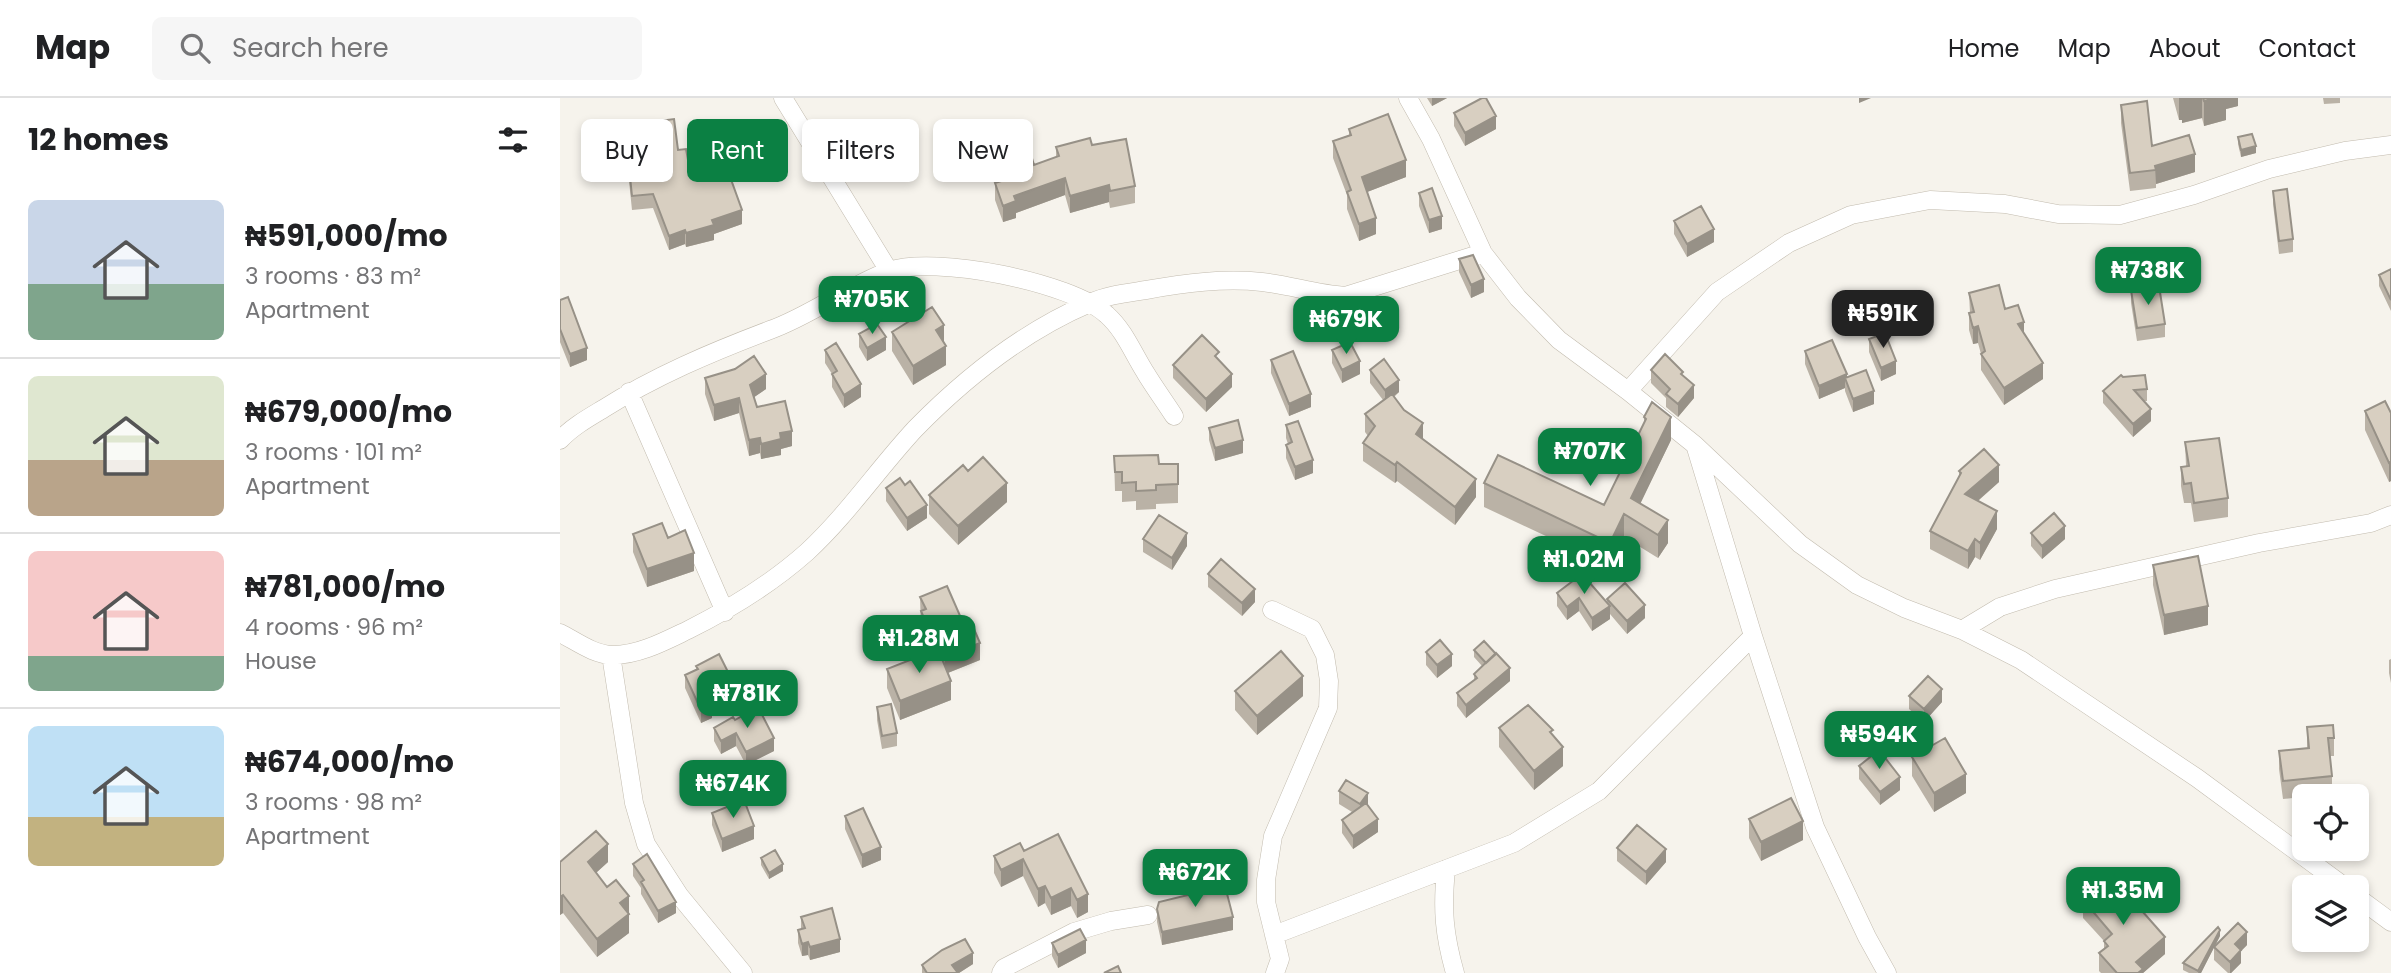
<!DOCTYPE html>
<html lang="en">
<head>
<meta charset="utf-8">
<style>
	:root { --surface:#fff; --page:#f6f6f6; --text:#202124; --muted:#757577; --line:#e0e0e0; --accent:#0b8043 }
	body { margin:0; font-family:Poppins,sans-serif; background:var(--page); color:var(--text); height:100vh; display:flex; flex-direction:column; font-size:26px; white-space:nowrap }
	* { box-sizing:border-box; margin:0 }
	p { font-size:23px; color:var(--muted) }
	.icon { flex:none; width:38px; height:38px; fill:none; stroke:currentColor; stroke-width:2; stroke-linecap:round; stroke-linejoin:round }
	.map { position:relative; flex:1; overflow:hidden }
	.side { display:flex; flex-direction:column; background:var(--surface); width:560px }
	.side>* { flex:none }
	.top-card { position:absolute; left:21px; top:21px; width:665px; height:63px; display:flex; gap:14px }
	.tools { position:absolute; left:1732px; top:686px; display:grid; gap:14px }
	.tools a { display:grid; place-items:center; width:77px; height:77px; border-radius:10px; background:var(--surface); box-shadow:0 4px 10px #0003; font-size:35px }
	.price { position:absolute; translate:-50% -60px; padding:0 16px; border-radius:14px; background:var(--accent); color:#fff; font-size:23px; line-height:46px; filter:drop-shadow(0 2px 4px #0008) }
	.price::after { content:''; position:absolute; left:50%; top:42px; width:21px; height:16px; margin-left:-10px; background:inherit; clip-path:polygon(0 0,100% 0,50% 100%) }
	.price.on { background:#222; color:#fff }
	ul { padding:0; list-style:none }
	li { display:flex; align-items:center; gap:21px; height:175px; padding:0 28px }
	li+li { border-top:2px solid var(--line) }
	li span { display:grid; place-items:center; flex:none; width:196px; height:140px; border-radius:10px; color:#555 }
	li>.icon { margin-inline-start:auto }
	span .icon { width:84px; height:84px; fill:#fffc; stroke-width:1 }
	li b { font-size:30px }
	h2 { display:flex; justify-content:space-between; align-items:center; height:84px; padding:0 28px; font-size:30px }
	.chip { padding:0 24px; border-radius:10px; background:var(--surface); box-shadow:0 4px 10px #0003; font-size:24px; line-height:63px }
	.chip.on { background:var(--accent); color:#fff }
	header { display:flex; align-items:center; gap:42px; box-sizing:border-box; height:98px; padding:0 35px; background:var(--surface); border-bottom:2px solid var(--line) }
	header strong { font-size:33px }
	nav { display:flex; gap:38px; margin-inline-start:auto; font-size:24px }
	.search { width:490px; height:63px; background:var(--page); display:flex; align-items:center; gap:18px; box-sizing:border-box; padding:0 24px; border-radius:10px; color:var(--muted); font-size:26px }
	main { display:flex; flex:1; min-height:0 }
	.map>svg:first-child { display:block }
	.lines { fill:none; stroke-linecap:round; stroke-linejoin:round }
	.minor-casing { stroke:#c2bbae; stroke-width:19 }
	.minor { stroke:#fff; stroke-width:18 }
	.wall { fill:#bab2a6 }
	.shaded-wall { fill:#979187 }
	.building { fill:#d8cfc1; stroke:#979187; stroke-width:2 }
</style>
</head>
<body>
<header>
<strong>Map</strong>
<div class="search"><svg class="icon" aria-label="search" viewBox="0 0 24 24"><circle cx="10" cy="10" r="6"/><path d="M15 15l6 6"/></svg>Search here</div>
<nav><a>Home</a><a>Map</a><a>About</a><a>Contact</a></nav>
</header>
<main>
<section class="side">
<h2>12 homes<svg class="icon" aria-label="filters" viewBox="0 0 24 24"><path d="M4 7h16M4 17h16"/><circle cx="9" cy="7" r="2"/><circle cx="15" cy="17" r="2"/></svg></h2>
<ul>
<li><span style="background:linear-gradient(#c9d6e8 60%,#7fa58c 0)"><svg class="icon" aria-label="home" viewBox="0 0 24 24"><path d="M3 11l9-7 9 7M6 9v11h12V9"/></svg></span><div><b>₦591,000/mo</b><p>3 rooms · 83 m²</p><p>Apartment</p></div></li>
<li><span style="background:linear-gradient(#dfe7d0 60%,#b9a48a 0)"><svg class="icon" aria-label="home" viewBox="0 0 24 24"><path d="M3 11l9-7 9 7M6 9v11h12V9"/></svg></span><div><b>₦679,000/mo</b><p>3 rooms · 101 m²</p><p>Apartment</p></div></li>
<li><span style="background:linear-gradient(#f6c9c9 75%,#7fa58c 0)"><svg class="icon" aria-label="home" viewBox="0 0 24 24"><path d="M3 11l9-7 9 7M6 9v11h12V9"/></svg></span><div><b>₦781,000/mo</b><p>4 rooms · 96 m²</p><p>House</p></div></li>
<li><span style="background:linear-gradient(#bfe0f5 65%,#c2b280 0)"><svg class="icon" aria-label="home" viewBox="0 0 24 24"><path d="M3 11l9-7 9 7M6 9v11h12V9"/></svg></span><div><b>₦674,000/mo</b><p>3 rooms · 98 m²</p><p>Apartment</p></div></li>
</ul>
</section>
<div class="map">
<svg width="1831" height="875" viewBox="0 0 1831 875">
	<rect width="100%" height="100%" fill="#f6f3ec"/>
	<g class="lines">
		<g class="minor-casing">
			<path id="minor" d="M223 0 329 173
				M848 0 871 41 923 155 958 200 999 242 1068 293 1135 347 1240 446 1297 487 1344 510 1402 532 1461 562 1637 680 1785 789
				M1068 293 1157 194 1229 145 1291 117 1370 102 1445 106 1498 116 1560 117 1634 97 1709 71 1785 53 1831 47
				M69 294 165 514
				M0 342C12 329 28 320 43 311 95 278 152 254 210 232 252 217 288 188 329 173 374 157 512 184 547 217 564 232 573 255 585 274 594 289 605 304 614 318
				M1136 350 1193 538 1255 729 1307 839 1327 875
				M712 512 752 531 765 557 769 583 768 610 713 738 706 782V804L720 861 715 875
				M1402 532 1440 509 1495 491 1699 445 1811 425 1831 417
				M0 535C16 543 34 557 53 557 79 557 105 543 128 532 170 511 211 486 247 454 287 417 318 371 355 331 405 280 464 233 530 205 547 197 567 195 586 192 625 185 663 180 702 184 730 187 756 196 785 198L919 156
				M51 557 74 705 86 746 119 797 183 875
				M886 771C882 812 884 836 895 875
				M1797 799 1831 824
				M714 837 954 745 1039 693 1193 538
				M441 875 444 870 514 834 551 823 588 817"/>
		</g>
		<use href="#minor" class="minor"/>
	</g>
	<path class="wall" d="M867 0H887L872 8Z
		M1613 0H1678V8L1666 11V22L1644 28 1642 20 1622 25V22H1619Z
		M1763 0H1780V5L1764 6Z
		M1561 7 1592 48 1635 74 1596 86V90L1570 93 1561 25Z
		M894 15 936 31 905 48 894 28Z
		M75 26 118 52 130 73 182 126 154 136V142L126 149 125 146 109 152 93 110 72 112 69 83V69L79 68 75 41Z
		M789 31 846 79 807 94 816 136 799 143 787 111V97L773 60V43L789 37Z
		M1678 39 1696 55 1681 59 1678 46Z
		M532 47 575 88V105L550 110 549 104 510 115 505 97 456 115V120L443 124 435 102V85L449 80V76L453 75 452 56 474 67 496 59V49Z
		M1713 93 1733 141V154L1719 156 1713 106Z
		M859 95 882 131 869 135 859 108Z
		M1114 123 1154 144 1127 159 1114 136Z
		M899 161 924 194 911 200 899 174Z
		M1831 171V213L1819 188V177Z
		M1571 192 1605 226V239L1577 243 1571 205Z
		M1409 195 1445 211 1464 235 1483 281 1444 307 1421 272V256L1418 245 1413 246 1409 232V215H1410Z
		M0 202 27 262 10 269 0 244Z
		M332 234 386 267 353 287 332 253Z
		M299 236 326 252 307 263 299 249Z
		M1309 241 1336 276 1321 283 1309 254Z
		M265 252 301 299 284 310 272 289V276L265 265Z
		M772 252 800 276 782 285 772 265Z
		M1245 253 1287 279 1314 306 1293 314 1285 293V290L1259 301 1245 266Z
		M711 262 751 309 729 318 711 275Z
		M613 267 672 289 646 314 613 280Z
		M810 272 839 294 834 299 863 341 916 399 895 427 837 383 835 385 803 363V345L808 338 805 334V316L823 302 810 285Z
		M1091 272 1134 300 1118 319 1106 309V300L1091 285Z
		M1563 279 1587 291V303H1584L1591 323 1573 339 1543 305V293Z
		M145 280 206 291 194 299 197 309 232 348 221 351V357L201 361 200 355 189 358 179 315 154 323 145 296Z
		M1805 313 1831 315V383L1829 384 1805 332Z
		M1084 319 1111 342 1080 405 1108 445 1098 460 1064 439 1050 468 924 409V385L1044 407 1084 326Z
		M726 327 753 375 735 382 726 360V347L728 346 726 340Z
		M649 330 683 355 655 363 649 342Z
		M1625 344 1668 400V419L1634 424 1631 405H1624L1621 388V369L1626 368Z
		M554 358 599 366H618V405L596 406V411L576 412V403L562 404V393H555Z
		M408 373 447 404 398 447 369 416V397Z
		M1399 373 1439 384 1418 403 1437 431 1420 462 1415 459 1408 471 1370 451V433L1399 379Z
		M345 387 367 420 347 433 326 403V390Z
		M1471 435 1505 441 1482 461 1471 448Z
		M73 436 108 440 134 473 87 489 73 454Z
		M583 441 627 448 612 472 583 454Z
		M1593 467 1648 527 1604 537 1593 487Z
		M648 476 695 504 682 518 648 489Z
		M997 495 1047 506V501L1085 520 1067 536 1050 516V521L1032 533 1019 513 1007 522 997 508Z
		M360 499 404 527 420 562 388 575 391 602 340 622 327 590V571L375 552 371 541 366 542 361 530Z
		M914 552 950 583 906 620 897 608V595L914 582V576L922 568 914 559Z
		M866 554 892 568 877 580 866 567Z
		M1831 561V585L1829 575V562Z
		M136 568 174 599 152 610V620L141 625 125 590V577L136 572Z
		M675 593 743 598 697 637 675 612Z
		M1349 598 1382 604 1364 624 1349 611Z
		M317 609 337 635V648L322 651 317 622Z
		M175 622 214 653 186 667 176 648 161 656 154 643V630Z
		M1747 629 1774 640V658H1770L1772 678V696L1723 701 1719 671V653L1747 650Z
		M939 630 993 637 1003 668 974 692 939 649Z
		M1352 659 1406 695 1374 714 1352 678Z
		M1299 668 1340 692 1320 707 1299 681Z
		M779 693 808 707 818 734 793 751 782 735V722L792 714 779 706Z
		M152 715 194 741 162 754 152 727Z
		M285 718 321 762 302 770 285 731Z
		M1189 721 1243 742 1201 763 1189 740Z
		M498 736 528 814 517 820 511 808 491 817 485 805 478 809 463 778 441 789 434 775V758L464 753Z
		M1057 750 1106 764 1086 787 1057 763Z
		M201 760 223 773 209 781 201 767Z
		M0 764H48L36 775 69 835 37 859 3 815 0 817Z
		M73 766 116 815 98 825 81 796V790L73 778Z
		M1569 798 1605 856 1583 875H1541L1539 873V855L1544 852V843L1523 820V802Z
		M597 811 673 832 602 847 597 824Z
		M241 819 280 854 250 862 248 857 242 858 238 845V832L241 831Z
		M1660 838 1655 848 1687 847 1681 853V865L1671 875H1668L1654 862V849L1641 875H1629L1623 872V865Z
		M492 845 526 855 498 870 492 858Z
		M413 866 399 875H362V867Z"/>
	<path class="shaded-wall" d="M872 0H887L872 8Z
		M1299 0H1311L1299 5Z
		M1619 0H1622V22H1619Z
		M1622 0H1642V20L1622 25Z
		M1655 0H1678V8L1666 11V22L1644 28V3Z
		M936 18V31L905 48V35Z
		M1696 48V55L1681 59V52Z
		M1635 56V74L1596 86 1595 68Z
		M846 62V79L802 96V79Z
		M505 80V97L456 115V120L443 124V108L454 98Z
		M549 87V104L510 115V98Z
		M182 112V126L154 136V142L126 149V135L152 122Z
		M882 118V131L869 135V122Z
		M816 120V136L799 143V126Z
		M1154 131V144L1127 159V146Z
		M125 132V146L109 152V138Z
		M924 181V194L911 200V187Z
		M1464 224V240L1458 226Z
		M384 227V246L376 232Z
		M1418 228V245L1413 246V230Z
		M326 239V252L307 263V250Z
		M386 248V267L353 287V268Z
		M27 250V262L10 269V256Z
		M800 263V276L782 285V272Z
		M1336 263V276L1321 283V270Z
		M1483 265V281L1444 307V290Z
		M206 276V291L190 302V287Z
		M672 276V289L646 314V301Z
		M1287 276V285L1285 280V290L1259 301V288Z
		M839 282V294L825 305V292Z
		M301 286V299L284 310V297Z
		M1134 287V300L1118 319V306Z
		M1314 293V306L1293 314V301Z
		M751 296V309L729 318V306Z
		M179 300V315L154 323V307Z
		M1591 311V323L1573 339V326Z
		M1111 319V342L1073 421 1071 400Z
		M863 325V343L856 336Z
		M232 333V348L221 351V357L201 361V346L220 335Z
		M200 340V355L189 358V342Z
		M683 342V355L655 363V350Z
		M753 362V375L735 382V369Z
		M837 364V383L835 385V367Z
		M1831 364V383L1829 384V365Z
		M1439 367V384L1405 414V396Z
		M916 381V399L895 427V409Z
		M447 385V404L398 447V428Z
		M367 407V420L347 433V420Z
		M1437 413V431L1420 462V445Z
		M1064 416V439L1050 468V445Z
		M1108 422V445L1098 460V437Z
		M1505 428V441L1482 461V448Z
		M627 435V448L612 472V460Z
		M1415 441V459L1408 471V453Z
		M134 455V473L87 489V471Z
		M695 491V504L682 518V505Z
		M1019 500V513L1007 522V509Z
		M1085 507V520L1067 536V523Z
		M1050 508V521L1032 533V520Z
		M1648 508V527L1604 537V517Z
		M371 523V541L366 542V525Z
		M420 545V562L385 576V559Z
		M892 556V568L877 580V567Z
		M950 570V583L906 620V607Z
		M743 578V598L697 637V618Z
		M391 583V602L340 622V603Z
		M174 586V599L152 610V620L141 625V612L149 599Z
		M1382 591V604L1364 624V611Z
		M176 635V648L161 656V643Z
		M214 640V653L186 667V654Z
		M1003 649V668L974 692V673Z
		M1406 676V695L1374 714V695Z
		M1340 679V692L1320 707V694Z
		M808 695V708L800 719V706Z
		M818 721V734L793 751V738Z
		M1243 723V742L1201 763V744Z
		M194 728V741L162 754V741Z
		M48 746V764L28 782V764Z
		M321 749V762L302 770V757Z
		M1106 751V764L1086 787V774Z
		M463 761V778L441 789V772Z
		M223 766V773L209 781V775Z
		M485 788V805L478 809V791Z
		M511 790V808L491 817V800Z
		M528 796V814L517 820V802Z
		M3 797V815L0 817V799Z
		M69 798V816L60 805Z
		M116 804V815L98 825V813Z
		M69 816V835L37 859V841Z
		M673 819V832L602 847V834Z
		M1660 832V838L1641 875H1638Z
		M1687 834V847L1681 853V865L1671 875H1670V864L1675 846Z
		M1605 839V856L1583 875H1576V864Z
		M280 841V854L250 862V849Z
		M526 842V855L498 870V857Z
		M248 844V857L242 858V846Z
		M413 855V866L399 875 392 867Z"/>
	<path class="building" d="M922 0H926L936 18 905 35 894 15Z
		M1643 0H1655L1644 3Z
		M1587 3 1592 48 1629 37 1635 56 1595 68 1596 72 1570 75 1561 7Z
		M828 16 846 62 802 79 816 120 799 126 787 94 791 92 773 43 791 37 789 31Z
		M114 21 118 52 126 51 130 73 165 65 182 112 152 122 154 127 126 135 125 132 109 138 93 96 72 98 69 69 80 68 75 26Z
		M1692 36 1696 48 1681 52 1678 39Z
		M530 40 532 47 566 41 575 88 550 93 549 87 510 98 505 80 454 98 456 103 443 108 435 85 451 80 449 76 458 73 452 56 469 50 474 67 499 58 496 49Z
		M872 90 882 118 869 122 859 95Z
		M1727 91 1733 141 1719 143 1713 93Z
		M1141 108 1154 131 1127 146 1114 123Z
		M913 157 924 181 911 187 899 161Z
		M1831 171V202L1819 177Z
		M1439 187 1445 211 1458 207 1464 224 1458 226 1483 265 1444 290 1421 256 1425 253 1418 228 1413 230 1409 215 1414 214 1409 195Z
		M1599 188 1605 226 1577 230 1571 192Z
		M8 199 27 250 10 256 0 231V202Z
		M372 209 384 227 376 232 386 248 353 268 332 234Z
		M317 226 326 239 307 250 299 236Z
		M1325 235 1336 263 1321 270 1309 241Z
		M642 237 659 254 655 258 672 276 646 301 613 267Z
		M1272 242 1287 276 1259 288 1245 253Z
		M790 244 800 263 782 272 772 252Z
		M276 245 301 286 284 297 272 276 277 273 265 252Z
		M733 253 751 296 729 306 711 262Z
		M1105 256 1123 274 1121 276 1134 287 1118 306 1106 296 1110 291 1091 272Z
		M194 258 206 276 190 287 197 309 225 303 232 333 220 335 221 341 201 346 200 340 189 342 179 300 154 307 145 280 175 271Z
		M824 261 839 282 825 292 810 272Z
		M1306 272 1314 293 1293 301 1285 280Z
		M1561 277 1563 279 1585 277 1587 291 1574 292 1591 311 1573 326 1543 293Z
		M832 296 844 312 863 325 856 336 916 381 895 409 837 364 835 367 803 345 815 328 805 316Z
		M1825 303 1831 315V364L1829 365 1805 313Z
		M1092 304 1111 319 1071 400 1108 422 1098 437 1064 416 1050 445 924 385 938 357 1044 407 1086 321 1084 319Z
		M678 322 683 342 655 350 649 330Z
		M738 323 753 362 735 369 726 347 732 344 726 327Z
		M1659 340 1668 400 1634 405 1631 385 1624 386 1621 369 1629 368 1625 344Z
		M1424 351 1439 367 1405 396 1437 413 1420 445 1415 441 1408 453 1370 433 1401 375 1399 373Z
		M598 357 599 366H618V386L596 387V392L576 393V384L562 385V374H555L554 358Z
		M423 359 447 385 398 428 369 397 403 367 408 373Z
		M340 380 345 387 350 383 367 407 347 420 326 390Z
		M1494 415 1505 428 1482 448 1471 435Z
		M599 417 627 435 612 460 583 441Z
		M102 425 108 440 125 432 134 455 87 471 73 436Z
		M1638 458 1648 508 1604 517 1593 467Z
		M661 461 695 491 682 505 648 476Z
		M1022 476 1050 508 1032 520 1019 500 1007 509 997 495Z
		M1065 485 1085 507 1067 523 1047 501Z
		M387 488 404 527 411 524 420 545 385 559 371 523 366 525 361 513 366 511 360 499Z
		M880 542 892 556 877 567 866 554Z
		M924 543 936 556 926 565 914 552Z
		M378 551 391 583 340 603 327 571Z
		M721 553 743 578 697 618 675 593Z
		M936 555 950 570 906 607 897 595 917 580 914 576Z
		M159 556 174 586 149 599 152 607 141 612 125 577 138 571 136 568Z
		M1368 578 1382 591 1364 611 1349 598Z
		M331 606 337 635 322 638 317 609Z
		M968 607 993 632 990 634 1003 649 974 673 939 630Z
		M198 609 214 640 186 654 176 635 161 643 154 630 173 619 175 622Z
		M1773 627 1774 640H1768L1772 678 1723 683 1719 653 1749 650 1747 629Z
		M1385 640 1406 676 1374 695 1352 659Z
		M1319 652 1340 679 1320 694 1299 668Z
		M786 682 808 695 800 706 779 693Z
		M1231 700 1243 723 1201 744 1189 721Z
		M184 702 194 728 162 741 152 715Z
		M806 705 818 721 793 738 782 722Z
		M303 710 321 749 302 757 285 718Z
		M1077 727 1106 751 1086 774 1057 750Z
		M36 733 48 746 28 764 47 789 56 782 69 798 60 805 69 816 37 841 3 797 0 799V764Z
		M498 736 528 796 517 802 511 790 491 800 485 788 478 791 463 761 441 772 434 758 460 745 464 753Z
		M215 752 223 766 209 775 201 760Z
		M87 756 116 804 98 813 81 784 84 782 73 766Z
		M1554 777 1569 794 1567 796 1605 839 1576 864 1583 871 1578 875H1557L1539 855 1548 848 1544 843 1552 836 1523 802Z
		M665 788 673 819 602 834 597 811 599 804Z
		M272 810 280 841 250 849 248 844 242 846 238 832 245 830 241 819Z
		M1678 825 1687 834 1675 846 1681 852 1670 864 1654 849Z
		M1658 829 1660 832 1638 873 1623 865Z
		M520 831 526 842 498 857 492 845Z
		M405 841 413 855 392 867 398 875H367L362 867 382 852Z
		M558 868 561 875H544Z"/>
</svg>
<div class="tools">
<a><svg class="icon" aria-label="locate" viewBox="0 0 24 24"><circle cx="12" cy="12" r="6"/><path d="M12 2v4M12 18v4M2 12h4M18 12h4"/></svg></a>
<a><svg class="icon" aria-label="layers" viewBox="0 0 24 24"><path d="M12 4l9 5-9 5-9-5zM3 14l9 5 9-5"/></svg></a>
</div>
<b class="price" style="left:1588px;top:209px">₦738K</b>
<b class="price" style="left:312px;top:238px">₦705K</b>
<b class="price on" style="left:1323px;top:252px">₦591K</b>
<b class="price" style="left:786px;top:258px">₦679K</b>
<b class="price" style="left:1030px;top:390px">₦707K</b>
<b class="price" style="left:1024px;top:498px">₦1.02M</b>
<b class="price" style="left:359px;top:577px">₦1.28M</b>
<b class="price" style="left:187px;top:632px">₦781K</b>
<b class="price" style="left:1319px;top:673px">₦594K</b>
<b class="price" style="left:173px;top:722px">₦674K</b>
<b class="price" style="left:635px;top:811px">₦672K</b>
<b class="price" style="left:1563px;top:829px">₦1.35M</b>
<div class="top-card">
<a class="chip">Buy</a>
<a class="chip on">Rent</a>
<a class="chip">Filters</a>
<a class="chip">New</a>
</div>
</div>
</main>
</body>
</html>
